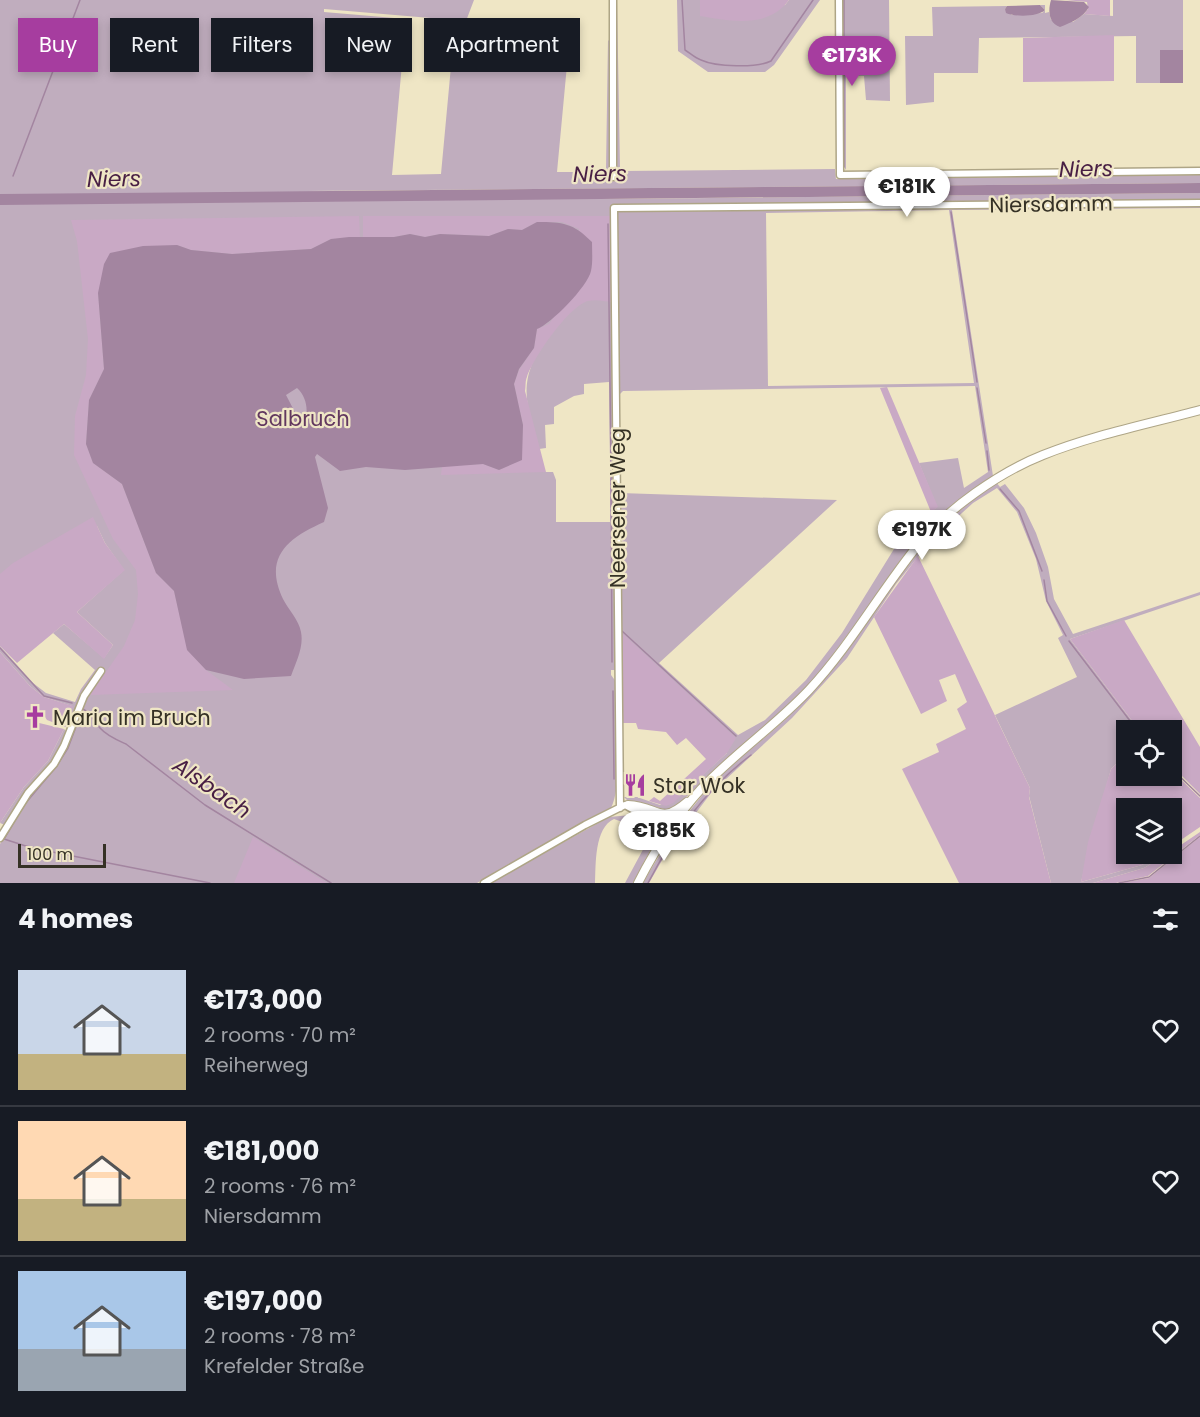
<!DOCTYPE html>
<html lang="en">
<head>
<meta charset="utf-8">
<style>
	:root { --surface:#171b24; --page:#20242c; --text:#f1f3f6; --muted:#9ea1a6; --line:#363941; --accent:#a63d9f }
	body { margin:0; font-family:Poppins,sans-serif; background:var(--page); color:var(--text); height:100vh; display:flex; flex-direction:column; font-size:22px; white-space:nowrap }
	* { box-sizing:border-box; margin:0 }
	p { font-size:20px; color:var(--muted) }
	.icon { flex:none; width:33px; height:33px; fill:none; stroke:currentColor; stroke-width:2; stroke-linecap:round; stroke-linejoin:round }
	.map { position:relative; height:883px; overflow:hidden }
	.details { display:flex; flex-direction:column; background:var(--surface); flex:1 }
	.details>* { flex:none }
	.top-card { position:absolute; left:18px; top:18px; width:600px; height:54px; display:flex; gap:12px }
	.controls { position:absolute; left:1116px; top:720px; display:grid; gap:12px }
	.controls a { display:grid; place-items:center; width:66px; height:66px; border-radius:0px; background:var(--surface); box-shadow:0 3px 9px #0003; font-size:30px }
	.scale { position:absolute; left:18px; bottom:15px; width:88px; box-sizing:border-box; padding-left:6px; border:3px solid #353125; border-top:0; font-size:16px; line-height:21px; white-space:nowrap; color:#353125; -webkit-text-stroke:4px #efe6c5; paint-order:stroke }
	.price { position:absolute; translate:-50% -51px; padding:0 14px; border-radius:21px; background:#fff; color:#222; font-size:20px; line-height:39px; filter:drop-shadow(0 2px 3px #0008) }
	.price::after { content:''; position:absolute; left:50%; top:36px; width:18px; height:14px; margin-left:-9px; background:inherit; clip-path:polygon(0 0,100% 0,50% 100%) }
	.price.active { background:var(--accent); color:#fff }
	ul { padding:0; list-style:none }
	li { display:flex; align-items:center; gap:18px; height:150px; padding:0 18px }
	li+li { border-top:2px solid var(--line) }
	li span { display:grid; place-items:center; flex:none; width:168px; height:120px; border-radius:0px; color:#555 }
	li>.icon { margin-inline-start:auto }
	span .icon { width:72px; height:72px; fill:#fffc; stroke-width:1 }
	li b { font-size:26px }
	h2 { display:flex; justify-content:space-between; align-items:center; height:72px; padding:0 18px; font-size:26px }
	.chip { padding:0 21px; border-radius:0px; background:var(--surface); box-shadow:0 3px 9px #0003; font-size:21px; line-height:54px }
	.chip.active { background:var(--accent); color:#fff }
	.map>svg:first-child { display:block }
	.green { fill:#c0adbe; fill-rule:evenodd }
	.forest { fill:#c9a9c5 }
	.water { fill:#a385a0; fill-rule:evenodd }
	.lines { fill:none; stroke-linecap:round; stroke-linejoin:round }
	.stream { stroke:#a385a0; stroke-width:1.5 }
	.minor-casing { stroke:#aea586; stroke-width:9 }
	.major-casing { stroke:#aea586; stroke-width:10 }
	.minor { stroke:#fff; stroke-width:6 }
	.major { stroke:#fff; stroke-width:8 }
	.labels { text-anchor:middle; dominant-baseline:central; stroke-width:4.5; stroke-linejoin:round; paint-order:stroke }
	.street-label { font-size:21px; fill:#353125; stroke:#efe6c5 }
	.park-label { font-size:21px; fill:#62385f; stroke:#efe6c5 }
	.poi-label { font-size:21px; fill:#353125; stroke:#efe6c5; text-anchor:start }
	.water-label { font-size:22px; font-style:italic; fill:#481f44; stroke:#efe6c5 }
</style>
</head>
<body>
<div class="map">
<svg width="1200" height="883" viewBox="0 0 1200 883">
	<rect width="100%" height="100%" fill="#efe6c5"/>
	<path class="green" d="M0 0H474L466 21 324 9V12L406 19 392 175 441 174 455 23 570 33 557 172H604L606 169 608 40 611 43 610 171H615L617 0 620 168 623 171 835 169 836 179 1200 175V183L307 191 606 199 1200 193V208L952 210 993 476 949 508 915 543 812 683 772 723 704 780 679 804 668 810 627 800 624 797H637L660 805 688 788 727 753 621 633 615 464 610 467 609 382 584 384V394L574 396 554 407V424L545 425 546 448 539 449C531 418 519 393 533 362L525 378 524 392 542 472H553L556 480V522H610V470H613L615 475 617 665 615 670H611V675L617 683C617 715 624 781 611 808L477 883H0V844L31 793 55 766 65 750 80 710 69 726 65 727 72 706 44 697 30 686 0 652V646L33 683 46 693 75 702 81 689 95 670 53 633 64 624 104 658 113 645 77 612 124 570 105 543 97 526 0 609ZM949 210 974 383 768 386 766 213ZM975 386 988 472 964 488 958 458 919 463 937 507 914 525 894 549 842 633 806 680 765 720 738 735 659 663 837 500 620 493 619 395 623 391Z
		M677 0H700V16L785 5 789 0H820L774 65 765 72H708L678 51Z
		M842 0H889L890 101 866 100 864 76 846 75V170L842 163Z
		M1113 0H1183V50H1160V83H1136V36L979 38 978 73H934V102L906 105 905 36H933L932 7 1007 6 1005 9 1012 15 1042 13 1045 10 1040 5H1045V13L1049 12 1051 20 1073 22 1084 14 1113 16Z
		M996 482 1000 487 1005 484 1024 508 1036 533 1048 567 1054 599 1073 634 1200 592V595L1070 639 1139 730H1126V754L1111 769 1081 882 1142 865 1160 854H1167L1144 868 1093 883H1051L1029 796 1030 788 995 715 1077 677 1058 638 1063 635 1046 601 1036 559 1017 512 997 488 973 503 930 542 896 584 847 658 792 718 711 793 668 850 649 883H643C666 844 690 804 724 773 751 747 783 725 808 697 853 649 882 589 926 540 946 517 971 500 996 482Z
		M64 729 67 732C54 767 27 796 5 825L0 823 24 787 48 761Z
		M631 815 644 820 656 830 652 847 633 883H625L646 844V840L628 824 614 819C594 828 596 865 595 883H490L609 817Z"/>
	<path class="forest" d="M700 0H789C768 29 730 21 700 16Z
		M1065 0H1110V16L1084 14 1088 9 1087 2Z
		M1114 35V81L1023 82V38Z
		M359 216 360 238 331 239 311 249 232 254 191 250 177 245 98 293 104 369 89 400 86 444 93 463 122 484 156 573 174 591 188 650 206 670 233 690 90 695 124 646 135 620 138 594 136 570 113 539 74 455 75 416 86 375 88 339 77 241 71 220Z
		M363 216H611V302C604 301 596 299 588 301 569 306 533 358 527 377 525 381 526 386 525 391L546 472 441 475 442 466 483 464 499 470 521 460 523 425 514 384 519 370 534 348 537 329 549 324 555 315 579 229 562 222H537L522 230 508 229 489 236 440 234 425 237 410 234 394 237 363 238Z
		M887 387 938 507 931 512 880 388Z
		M93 517 105 543 125 570 77 612 113 645 104 659 64 624 17 663 0 646V574L13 563Z
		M918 556 1030 788 1029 797 1051 883H959L902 769 939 752 936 744 966 729 957 709 967 702 955 674 939 680 947 701 921 714 874 617Z
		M1124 620 1200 747V794L1172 766V730H1139L1070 639Z
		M621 632 736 738 727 753 673 803 666 806 649 801 654 797 660 801 706 759 686 738 677 745 666 732 638 729 636 723H622Z
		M0 652 30 686 44 697 73 706 65 727 47 720 43 714 35 711 31 721 64 729 48 761 24 787 0 823Z
		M1126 754V776H1172V771L1200 798V827L1172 846V808H1126V854H1160L1142 865 1081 882 1088 842 1111 769Z
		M1200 832V835L1148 876 1116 883H1093L1144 868 1167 854H1172V851Z
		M253 837 327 883H234Z
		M1200 837V883H1122L1149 878Z"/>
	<path class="water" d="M1051 0 1084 2 1089 7C1083 18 1072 22 1060 27 1048 23 1048 10 1051 0Z
		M1040 5 1045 10C1038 17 1015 17 1006 13L1005 9 1007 6Z
		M1160 50H1183V83H1160Z
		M1200 183V193L0 205V194Z
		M537 222C563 222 573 223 592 242 592 251 593 262 591 271 588 286 551 324 537 329L534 348 519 369 514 384 523 425 522 460 499 470 483 464 405 470 366 467 340 471 317 454 315 457 328 508 324 522C288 538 263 557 283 599 288 609 299 620 301 632 304 647 296 662 291 676L244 679 206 670 187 650 174 591 156 573 122 484 93 463 86 444 89 400 104 369 98 293 104 264 110 253 143 246 177 245 191 250 232 254 311 249 331 239 349 237H394L410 234 425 237 440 234 489 236 508 229 522 230ZM297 388C307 397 309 412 304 424H301L286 395Z"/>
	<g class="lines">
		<path class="stream" d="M682 0 685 50C690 53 695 58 701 60 716 67 757 68 771 61L813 0
			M844 0V167
			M13 176 80 0
			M951 212 977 382
			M608 224 611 465
			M977 388 986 443
			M987 451 989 470
			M611 472 612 662
			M1000 489 1019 511 1042 571
			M1044 580 1047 601 1066 636
			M622 631 736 736
			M1069 641 1137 730
			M0 648 44 696 72 703
			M613 691 614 779
			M83 709C92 714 94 721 100 728 107 736 117 740 126 744L205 805 331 883
			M1172 769 1200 796
			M24 805 56 767 68 748 83 708
			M17 817 4 839 32 848 210 883
			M648 883C673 835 707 788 751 755
			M1119 883 1149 877 1200 836"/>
		<g class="minor-casing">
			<path id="minor" d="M839 0 840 175 1200 171
				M613 177V0
				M620 808 614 208 1200 203
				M0 838 28 793 54 764 64 746 84 696 101 671
				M484 883 585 825 625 805 670 830"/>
		</g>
		<g class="major-casing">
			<path id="major" d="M628 805C659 806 659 826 687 802
				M638 883C655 850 676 816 701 789 735 753 775 726 809 690 850 646 880 592 918 545 947 509 1000 472 1043 455 1093 435 1148 424 1200 410"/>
		</g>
		<use href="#minor" class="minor"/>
		<use href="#major" class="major"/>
	</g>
	<defs>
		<g id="church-bare" transform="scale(1.8)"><path d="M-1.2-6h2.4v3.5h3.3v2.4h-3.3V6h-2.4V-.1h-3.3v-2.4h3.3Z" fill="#a63d9f" stroke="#efe6c5" stroke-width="2.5" paint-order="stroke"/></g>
		<g id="restaurant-bare" transform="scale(1.8)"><path d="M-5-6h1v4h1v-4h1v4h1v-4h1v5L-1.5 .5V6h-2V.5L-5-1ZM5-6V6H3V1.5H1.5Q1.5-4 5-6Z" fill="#a63d9f" stroke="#efe6c5" stroke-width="2.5" paint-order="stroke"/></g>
	</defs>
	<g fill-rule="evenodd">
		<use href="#church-bare" x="35" y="717"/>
		<use href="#restaurant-bare" x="635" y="785"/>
	</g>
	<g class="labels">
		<g class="street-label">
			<text transform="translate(1051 204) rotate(-1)">Niersdamm</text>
			<text transform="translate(617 508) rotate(-90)">Neersener Weg</text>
		</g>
		<g class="park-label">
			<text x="303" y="418">Salbruch</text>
		</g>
		<g class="poi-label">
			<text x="53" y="717">Maria im Bruch</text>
			<text x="653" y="785">Star Wok</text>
		</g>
		<g class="water-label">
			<text transform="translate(1086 169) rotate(-1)">Niers</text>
			<text transform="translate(600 174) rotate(-1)">Niers</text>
			<text transform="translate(114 179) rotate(-1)">Niers</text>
			<text transform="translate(212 788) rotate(35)">Alsbach</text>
		</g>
	</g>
</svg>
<div class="controls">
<a><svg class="icon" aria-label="locate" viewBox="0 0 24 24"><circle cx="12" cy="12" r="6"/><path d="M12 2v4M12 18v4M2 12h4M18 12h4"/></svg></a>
<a><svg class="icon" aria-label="layers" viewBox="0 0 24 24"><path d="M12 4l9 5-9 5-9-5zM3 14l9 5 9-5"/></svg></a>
</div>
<div class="scale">100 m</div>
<b class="price active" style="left:852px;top:87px">€173K</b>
<b class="price" style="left:907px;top:218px">€181K</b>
<b class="price" style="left:922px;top:561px">€197K</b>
<b class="price" style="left:664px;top:862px">€185K</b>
<div class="top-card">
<a class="chip active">Buy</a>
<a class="chip">Rent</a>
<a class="chip">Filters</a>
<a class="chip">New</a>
<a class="chip">Apartment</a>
</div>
</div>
<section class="details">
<h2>4 homes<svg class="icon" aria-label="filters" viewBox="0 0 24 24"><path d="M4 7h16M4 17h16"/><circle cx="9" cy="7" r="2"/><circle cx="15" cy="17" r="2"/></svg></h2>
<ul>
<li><span style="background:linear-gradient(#c9d6e8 70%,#c2b280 0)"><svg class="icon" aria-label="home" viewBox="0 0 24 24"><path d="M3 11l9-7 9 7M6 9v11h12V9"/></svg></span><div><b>€173,000</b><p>2 rooms · 70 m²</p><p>Reiherweg</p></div><svg class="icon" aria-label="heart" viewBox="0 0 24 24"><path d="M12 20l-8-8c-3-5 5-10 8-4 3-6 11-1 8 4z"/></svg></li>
<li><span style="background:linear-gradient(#ffd9b3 65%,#c2b280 0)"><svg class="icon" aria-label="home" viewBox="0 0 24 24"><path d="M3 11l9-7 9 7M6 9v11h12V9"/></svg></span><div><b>€181,000</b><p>2 rooms · 76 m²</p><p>Niersdamm</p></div><svg class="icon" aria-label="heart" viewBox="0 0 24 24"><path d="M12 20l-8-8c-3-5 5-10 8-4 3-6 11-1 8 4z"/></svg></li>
<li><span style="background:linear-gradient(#a9c7e8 65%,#9aa5b1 0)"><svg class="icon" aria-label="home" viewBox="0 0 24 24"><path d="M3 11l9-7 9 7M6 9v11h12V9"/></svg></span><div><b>€197,000</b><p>2 rooms · 78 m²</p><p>Krefelder Straße</p></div><svg class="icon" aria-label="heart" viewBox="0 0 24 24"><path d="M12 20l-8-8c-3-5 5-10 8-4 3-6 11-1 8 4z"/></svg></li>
</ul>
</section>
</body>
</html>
